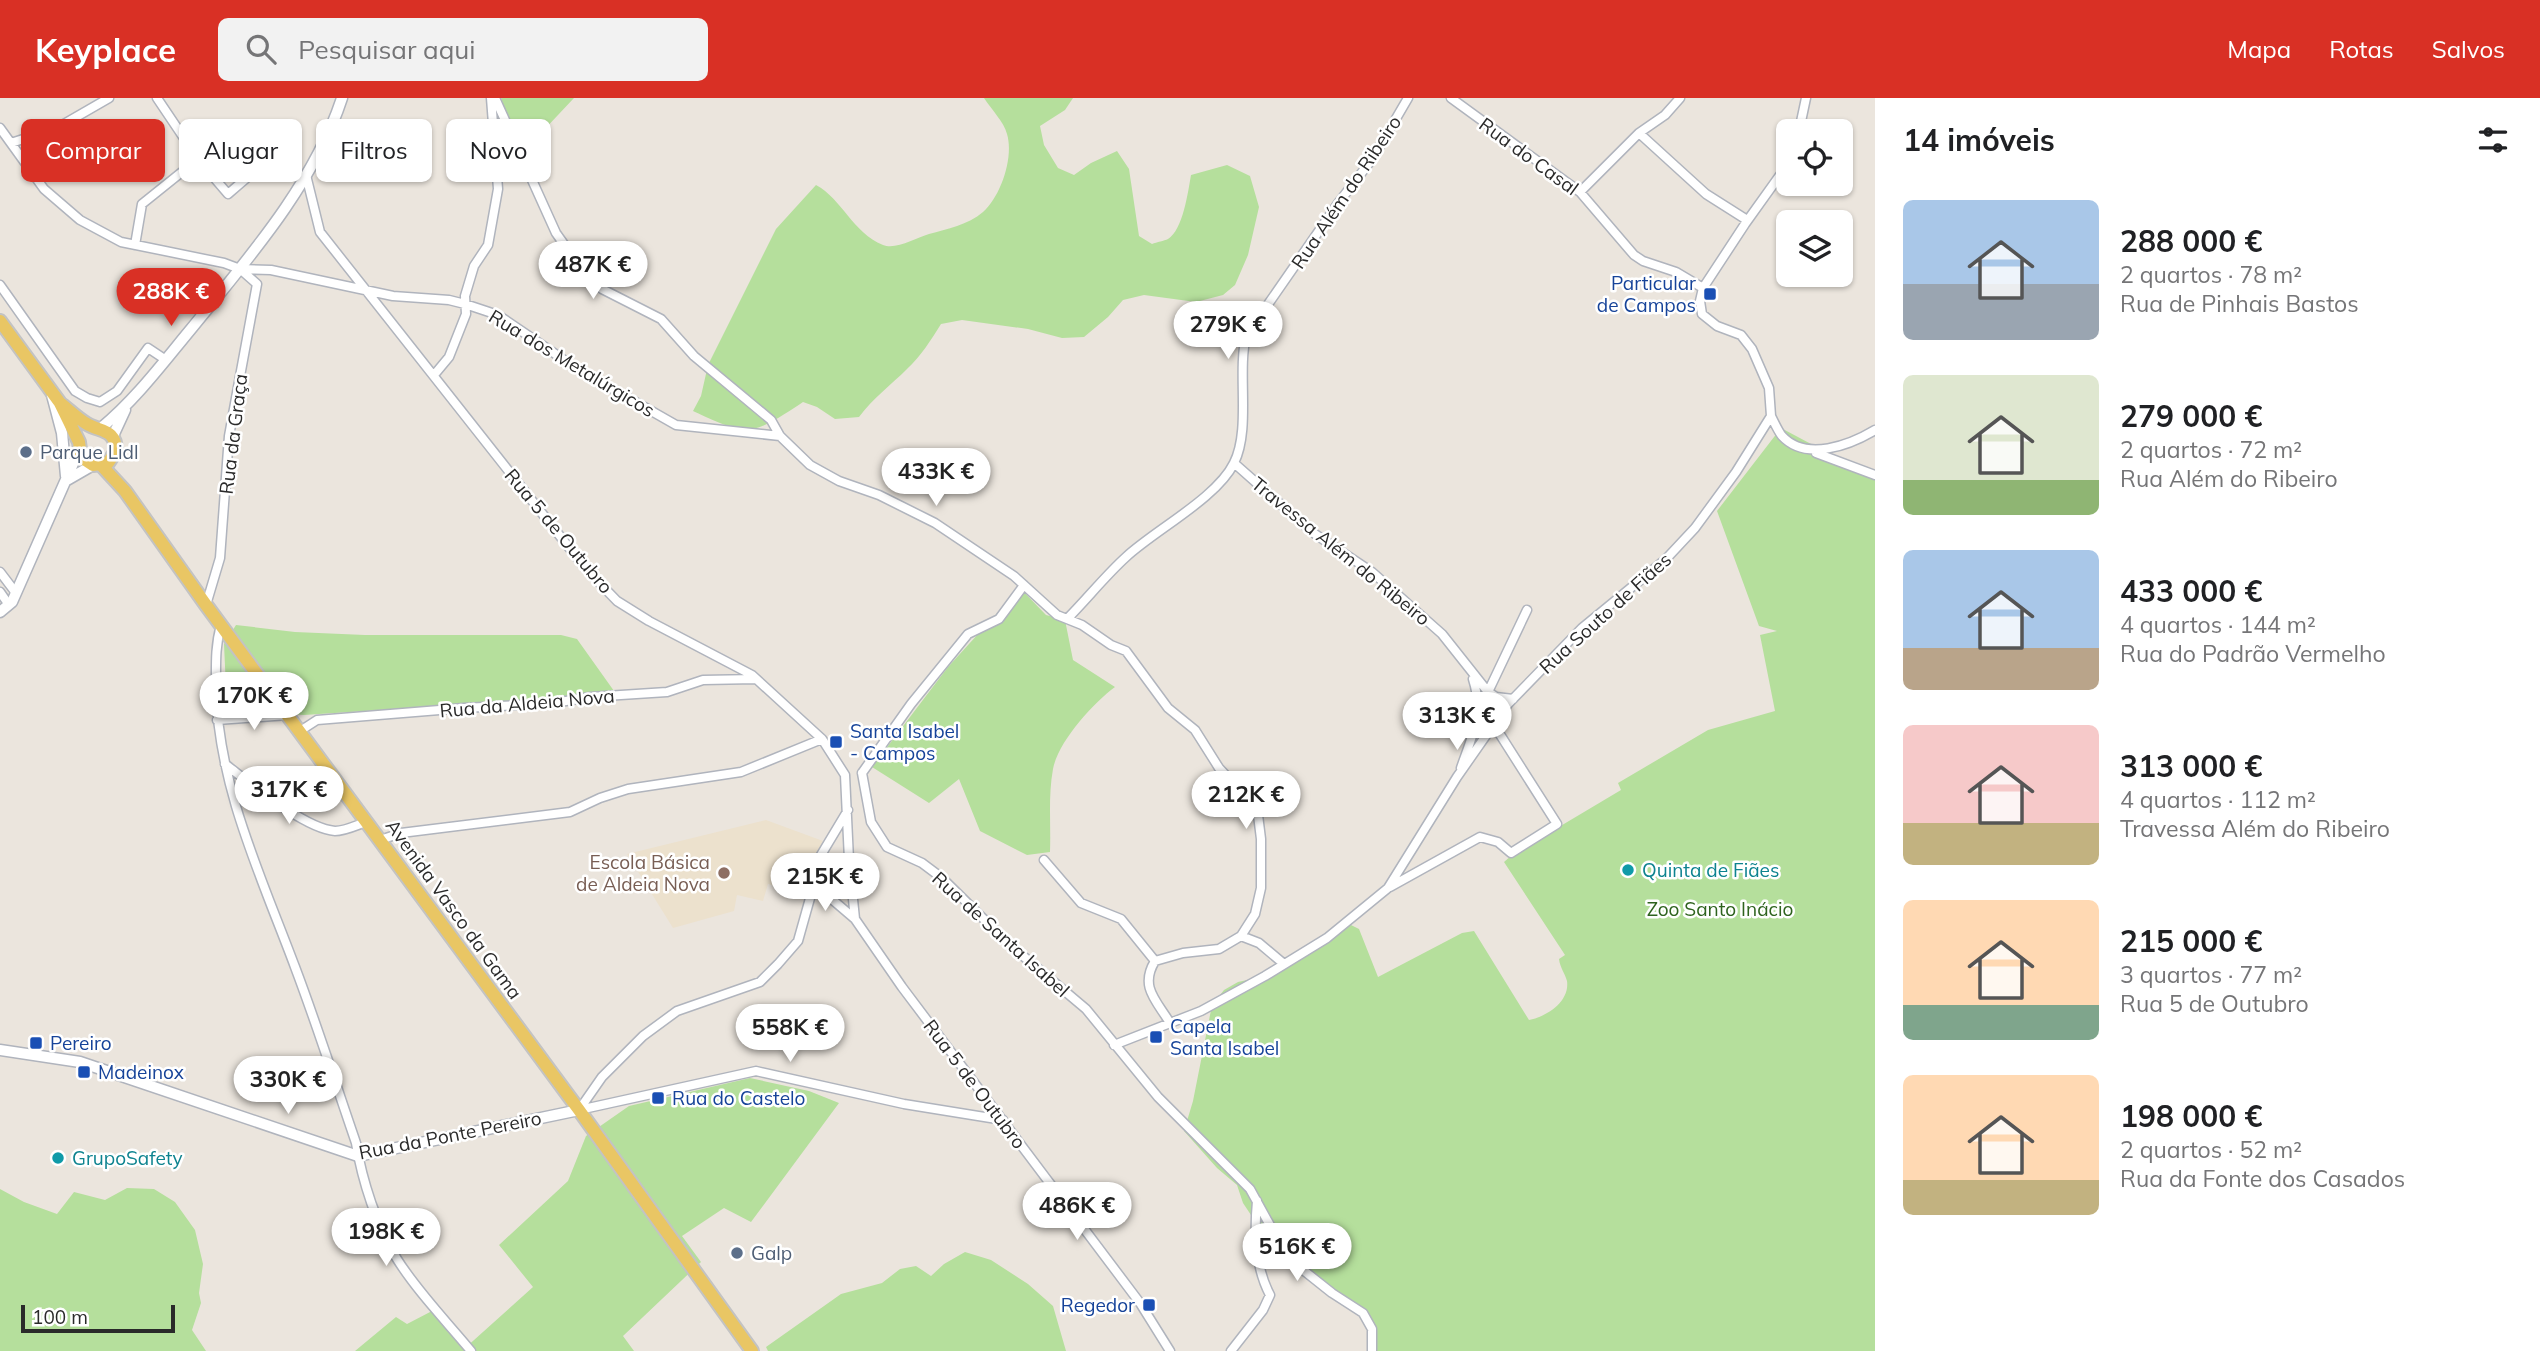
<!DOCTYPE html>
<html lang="pt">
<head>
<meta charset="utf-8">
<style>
	:root { --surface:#fff; --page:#f2f2f2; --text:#202124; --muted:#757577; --accent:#d93025 }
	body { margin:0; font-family:Mulish,sans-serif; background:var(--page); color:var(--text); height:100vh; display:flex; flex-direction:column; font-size:26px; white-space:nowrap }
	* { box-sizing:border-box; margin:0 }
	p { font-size:23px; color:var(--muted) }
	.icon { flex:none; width:38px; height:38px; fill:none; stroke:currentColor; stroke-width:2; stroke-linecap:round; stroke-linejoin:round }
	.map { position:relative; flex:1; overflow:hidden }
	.drawer { display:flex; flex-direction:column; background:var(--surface); width:665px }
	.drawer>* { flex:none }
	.banner { position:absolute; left:21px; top:21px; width:665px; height:63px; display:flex; gap:14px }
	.tools { position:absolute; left:1776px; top:21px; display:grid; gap:14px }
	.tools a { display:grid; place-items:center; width:77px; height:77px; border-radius:10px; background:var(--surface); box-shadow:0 2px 5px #0004; font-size:35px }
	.scale { position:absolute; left:21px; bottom:18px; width:154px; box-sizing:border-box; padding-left:7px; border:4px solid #2a2a2a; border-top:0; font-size:19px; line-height:24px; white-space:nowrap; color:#2a2a2a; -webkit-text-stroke:5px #fff; paint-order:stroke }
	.price { position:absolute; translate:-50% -60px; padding:0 16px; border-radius:24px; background:#fff; color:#222; font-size:23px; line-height:46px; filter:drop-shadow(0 2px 4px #0008) }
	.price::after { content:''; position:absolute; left:50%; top:42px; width:21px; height:16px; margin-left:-10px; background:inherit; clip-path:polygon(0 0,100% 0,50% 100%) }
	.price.selected { background:var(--accent); color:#fff }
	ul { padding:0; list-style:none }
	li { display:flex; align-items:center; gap:21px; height:175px; padding:0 28px }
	li span { display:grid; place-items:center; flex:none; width:196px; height:140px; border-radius:10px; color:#555 }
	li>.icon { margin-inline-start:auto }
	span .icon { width:84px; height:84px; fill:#fffc; stroke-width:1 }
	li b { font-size:30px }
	h2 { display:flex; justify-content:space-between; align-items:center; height:84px; padding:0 28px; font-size:30px }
	.tag { padding:0 24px; border-radius:10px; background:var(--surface); box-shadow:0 2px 5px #0004; font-size:24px; line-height:63px }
	.tag.selected { background:var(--accent); color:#fff }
	header { display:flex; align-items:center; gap:42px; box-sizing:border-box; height:98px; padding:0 35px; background:var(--accent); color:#fff }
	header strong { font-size:33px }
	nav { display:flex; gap:38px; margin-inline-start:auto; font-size:24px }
	.search { width:490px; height:63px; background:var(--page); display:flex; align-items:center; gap:18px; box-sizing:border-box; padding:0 24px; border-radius:10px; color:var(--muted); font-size:26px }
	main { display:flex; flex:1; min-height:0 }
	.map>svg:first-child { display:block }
	.education { fill:#ece1cd }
	.green { fill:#b5df9c }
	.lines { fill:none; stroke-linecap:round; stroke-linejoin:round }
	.minor-casing { stroke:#b0b4bd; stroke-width:11 }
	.tertiary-casing { stroke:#b0b4bd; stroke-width:13 }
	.primary-casing { stroke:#c3c3c3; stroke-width:16 }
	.minor { stroke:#fff; stroke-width:8 }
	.tertiary { stroke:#fff; stroke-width:10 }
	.primary { stroke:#e9c664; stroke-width:12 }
	.transit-dot { fill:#1a4fb4; stroke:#fff; stroke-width:2.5 }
	.service-dot { fill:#5c6f8a; stroke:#fff; stroke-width:2.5 }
	.culture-dot { fill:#0f9aa8; stroke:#fff; stroke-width:2.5 }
	.education-dot { fill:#8d6e63; stroke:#fff; stroke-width:2.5 }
	.labels { text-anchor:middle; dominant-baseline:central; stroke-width:5; stroke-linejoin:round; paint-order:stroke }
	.street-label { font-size:19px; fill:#2a2a2a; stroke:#fff }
	.transit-label { font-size:19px; fill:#164399; stroke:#fff; text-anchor:start }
	.service-label { font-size:19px; fill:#4e5e75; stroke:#fff; text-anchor:start }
	.education-label { font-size:19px; fill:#785e54; stroke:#fff; text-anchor:end }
	.culture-label { font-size:19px; fill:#0d838f; stroke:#fff; text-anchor:start }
	.park-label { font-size:19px; fill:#2e631e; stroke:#fff }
</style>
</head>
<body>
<header>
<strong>Keyplace</strong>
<div class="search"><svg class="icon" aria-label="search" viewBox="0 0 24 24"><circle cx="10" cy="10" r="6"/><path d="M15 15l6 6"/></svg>Pesquisar aqui</div>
<nav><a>Mapa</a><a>Rotas</a><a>Salvos</a></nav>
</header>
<main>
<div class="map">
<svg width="1875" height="1253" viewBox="0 0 1875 1253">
	<rect width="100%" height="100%" fill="#ebe5dd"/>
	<path class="education" d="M766 722 823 743 812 765 805 796 768 786 763 803 737 797 734 813 673 830 627 756Z"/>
	<path class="green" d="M501 0H574L526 51 507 18Z
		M984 0H1073L1065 12 1040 28 1044 47 1058 70 1074 77 1091 65 1117 53 1129 71 1139 138 1152 146C1157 144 1164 143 1168 141 1183 132 1188 94 1191 77L1227 67 1250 78 1259 109 1248 157 1235 187 1223 197 1196 204 1144 197 1123 202 1108 219 1084 239 1062 240 1028 231 962 222 941 226C931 242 921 258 907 271 891 287 873 300 859 319L835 321 817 309 803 304C791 312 768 328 753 331 735 334 708 320 693 313L701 298 708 267 776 131 816 87C842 101 853 135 883 147 896 152 916 140 929 136 947 131 968 127 983 114 1001 98 1014 59 1007 36 1004 24 991 11 984 0Z
		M1781 330 1875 380V1253H1368L1371 1245 1366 1220 1321 1187 1253 1120 1243 1105 1237 1087 1217 1070 1184 1033 1193 1003 1212 907 1224 892 1238 884 1256 880 1347 825 1359 831 1378 879 1462 835 1474 833 1529 922C1546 919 1570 904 1567 883 1565 875 1560 870 1559 861L1565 857 1504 764 1512 757 1621 692 1618 685 1708 632 1775 613 1760 537 1777 533 1759 528 1717 413Z
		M1020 490 1046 517 1065 522 1073 562 1115 589C1093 605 1058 644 1053 671 1048 698 1051 726 1050 754L1027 757 980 733 959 681 929 705 872 669 948 569Z
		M236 527 295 534 365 537H561L577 541 614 593 517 603 304 617 227 612 224 546Z
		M750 980 809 993 839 1005 751 1124 724 1110 682 1138 701 1164 623 1238 634 1253H355L396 1219 407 1226 432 1213 464 1251 533 1189 499 1147 568 1083 586 1038 629 1008Z
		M127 1090 154 1091 175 1104 195 1132 203 1166 199 1195 201 1205 192 1232 206 1253H0V1091L24 1104 57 1116 74 1094 105 1102Z
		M965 1154 991 1162 1028 1186 1053 1208 1066 1253H768L766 1249 841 1196 882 1185 900 1171 916 1168 931 1178 944 1166Z"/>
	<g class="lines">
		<g class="minor-casing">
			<path id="minor" d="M157 0 198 61 228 96 257 71
				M495 0 556 135 578 166 602 191 661 221 694 258 771 322 780 338 810 367 839 383 879 397 935 425 1014 478 1057 517 1082 527 1111 547 1126 553 1168 610 1195 632 1219 670 1252 705 1258 717 1261 741V790L1255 816 1241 838 1219 851 1183 855 1155 863C1139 889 1157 903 1170 925
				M1451 0 1580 94 1634 157 1643 163 1676 174 1703 190
				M0 30 44 91 80 122 121 144 224 165 240 171 257 186 229 338 220 460 206 507
				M1799 33 1806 0
				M1639 35 1706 96 1747 122
				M11 45 57 30 109 0
				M495 68 509 62 523 63
				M306 77 320 134 586 471 617 503 649 523 752 577 822 641 845 677 849 762 855 821 902 889 1140 1205 1170 1253
				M1580 94 1639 35 1665 17 1680 0
				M135 147 142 106 198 61
				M240 171 271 172 393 198 449 202 465 206 498 217 576 270 676 327 780 338
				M0 187 75 293 87 300 100 304 117 293 148 250 166 262
				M434 277 449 259 466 216 465 198 474 168 488 147 498 91 491 0
				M1771 318C1774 324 1778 333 1782 338 1806 364 1850 347 1875 332
				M1816 355 1875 377
				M1234 365 1312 434 1372 474 1442 536 1488 594 1496 599 1513 601
				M0 474 16 495
				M0 494 9 507
				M1067 521C1087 501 1105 478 1126 459 1155 432 1217 400 1234 365 1251 331 1237 275 1246 238L1339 104 1373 60 1408 0
				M221 527C215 548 216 567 216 590 218 688 261 778 295 869 317 927 336 987 356 1045 362 1082 377 1129 397 1161 417 1193 447 1224 471 1253
				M1488 594 1527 512
				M217 622 288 617
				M300 633 317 622 464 610 554 605 590 599 667 594 703 582 756 581
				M225 666C250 685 305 731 335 733 345 733 357 727 366 724
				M1461 670C1472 638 1484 615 1473 581
				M862 675 871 724 887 749 922 765 942 780 1010 847 1086 911 1158 999 1250 1091 1288 1160 1332 1195 1363 1215 1372 1231V1253
				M862 675 911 606 968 536 999 521 1024 487
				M380 742 401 735 570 714 600 700 628 691 741 674 822 641
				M1044 762 1081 805 1121 821 1155 863
				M814 786 855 821
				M1390 789 1480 739 1498 744 1511 755 1557 726 1494 627
				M1241 838 1259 845 1284 866
				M1114 947 1201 913 1265 878 1327 840 1388 790 1457 679 1508 606 1582 530 1666 461 1695 430 1736 374 1771 318 1769 290 1752 251 1741 237 1717 228 1702 216 1700 203 1703 190 1745 126 1788 66
				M579 1012 756 973 904 1006 1003 1022
				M579 1012 602 979 643 938 677 913 760 884 778 866 798 843 814 786 815 767 848 712
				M1231 1253 1263 1212 1270 1197C1255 1169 1254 1135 1257 1103"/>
		</g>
		<g class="tertiary-casing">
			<path id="tertiary" d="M52 297 62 335 66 378
				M101 330C136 301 162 266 191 231 247 162 314 86 342 0
				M113 338 125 312
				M67 382 93 367
				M0 514 12 504 79 352
				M0 952 80 964 358 1058 579 1012"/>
		</g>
		<g class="primary-casing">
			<path id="primary" d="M0 223 60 305 79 344 81 359 93 367 108 365 116 353C116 331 101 334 87 326 77 320 69 312 60 305
				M101 367 125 393 206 507 579 1012 752 1253"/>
		</g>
		<use href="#minor" class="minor"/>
		<use href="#tertiary" class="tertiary"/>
		<use href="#primary" class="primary"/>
	</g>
	<g class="transit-dot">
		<rect x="1703" y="189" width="14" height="14" rx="3.5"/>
		<rect x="829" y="637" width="14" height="14" rx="3.5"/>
		<rect x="1149" y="932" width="14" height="14" rx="3.5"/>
		<rect x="29" y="938" width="14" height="14" rx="3.5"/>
		<rect x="77" y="967" width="14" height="14" rx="3.5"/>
		<rect x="651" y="993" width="14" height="14" rx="3.5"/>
		<rect x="1142" y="1200" width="14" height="14" rx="3.5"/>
	</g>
	<g class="service-dot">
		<circle cx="26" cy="354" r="7"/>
		<circle cx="737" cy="1155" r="7"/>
	</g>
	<g class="culture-dot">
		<circle cx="1628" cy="772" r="7"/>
		<circle cx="58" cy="1060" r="7"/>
	</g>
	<circle class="education-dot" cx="724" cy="775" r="7"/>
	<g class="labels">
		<g class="street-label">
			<text transform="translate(1529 58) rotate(36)">Rua do Casal</text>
			<text transform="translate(1346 94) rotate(-56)">Rua Além do Ribeiro</text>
			<text transform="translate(572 265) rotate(31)">Rua dos Metalúrgicos</text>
			<text transform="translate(233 336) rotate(-83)">Rua da Graça</text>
			<text transform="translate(559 433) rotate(50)">Rua 5 de Outubro</text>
			<text transform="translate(1341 453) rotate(39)">Travessa Além do Ribeiro</text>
			<text transform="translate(1605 515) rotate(-42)">Rua Souto de Fiães</text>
			<text transform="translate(527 605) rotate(-5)">Rua da Aldeia Nova</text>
			<text transform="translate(454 811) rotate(54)">Avenida Vasco da Gama</text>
			<text transform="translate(1001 836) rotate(42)">Rua de Santa Isabel</text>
			<text transform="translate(975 986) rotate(53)">Rua 5 de Outubro</text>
			<text transform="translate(450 1037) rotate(-11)">Rua da Ponte Pereiro</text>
		</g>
		<g class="transit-label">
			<text x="1696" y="185" text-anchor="end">Particular<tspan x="1696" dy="22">de Campos</tspan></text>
			<text x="850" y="633">Santa Isabel<tspan x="850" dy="22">- Campos</tspan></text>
			<text x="1170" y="928">Capela<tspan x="1170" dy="22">Santa Isabel</tspan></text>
			<text x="50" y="945">Pereiro</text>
			<text x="98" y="974">Madeinox</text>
			<text x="672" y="1000">Rua do Castelo</text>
			<text x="1135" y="1207" text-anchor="end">Regedor</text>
		</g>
		<g class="service-label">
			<text x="40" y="354">Parque Lidl</text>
			<text x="751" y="1155">Galp</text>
		</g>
		<g class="education-label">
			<text x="710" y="764">Escola Básica<tspan x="710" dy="22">de Aldeia Nova</tspan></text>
		</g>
		<g class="culture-label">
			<text x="1642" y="772">Quinta de Fiães</text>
			<text x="72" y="1060">GrupoSafety</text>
		</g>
		<g class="park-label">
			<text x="1720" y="811">Zoo Santo Inácio</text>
		</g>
	</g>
</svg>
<div class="tools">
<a><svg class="icon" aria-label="locate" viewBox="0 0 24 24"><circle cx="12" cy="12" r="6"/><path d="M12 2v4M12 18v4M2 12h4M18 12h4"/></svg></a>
<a><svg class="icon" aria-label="layers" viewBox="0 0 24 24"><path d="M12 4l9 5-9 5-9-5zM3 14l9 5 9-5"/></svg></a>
</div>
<div class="scale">100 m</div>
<b class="price" style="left:593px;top:203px">487K €</b>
<b class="price selected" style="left:171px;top:230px">288K €</b>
<b class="price" style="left:1228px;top:263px">279K €</b>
<b class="price" style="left:936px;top:410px">433K €</b>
<b class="price" style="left:254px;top:634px">170K €</b>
<b class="price" style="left:1457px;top:654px">313K €</b>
<b class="price" style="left:289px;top:728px">317K €</b>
<b class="price" style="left:1246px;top:733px">212K €</b>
<b class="price" style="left:825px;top:815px">215K €</b>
<b class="price" style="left:790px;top:966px">558K €</b>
<b class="price" style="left:288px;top:1018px">330K €</b>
<b class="price" style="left:1077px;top:1144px">486K €</b>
<b class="price" style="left:386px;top:1170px">198K €</b>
<b class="price" style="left:1297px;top:1185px">516K €</b>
<div class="banner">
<a class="tag selected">Comprar</a>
<a class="tag">Alugar</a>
<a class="tag">Filtros</a>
<a class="tag">Novo</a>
</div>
</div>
<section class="drawer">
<h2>14 imóveis<svg class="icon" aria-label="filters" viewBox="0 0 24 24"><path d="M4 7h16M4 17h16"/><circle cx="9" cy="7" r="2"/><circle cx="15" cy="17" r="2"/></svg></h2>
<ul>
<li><span style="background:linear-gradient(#a9c7e8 60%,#9aa5b1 0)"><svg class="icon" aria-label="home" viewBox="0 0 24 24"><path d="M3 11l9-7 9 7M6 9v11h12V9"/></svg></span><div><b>288 000 €</b><p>2 quartos · 78 m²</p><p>Rua de Pinhais Bastos</p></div></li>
<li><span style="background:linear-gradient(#dfe7d0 75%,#8fb573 0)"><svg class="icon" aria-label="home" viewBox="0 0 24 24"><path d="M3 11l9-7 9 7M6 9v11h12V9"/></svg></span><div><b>279 000 €</b><p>2 quartos · 72 m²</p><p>Rua Além do Ribeiro</p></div></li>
<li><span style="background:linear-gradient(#a9c7e8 70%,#b9a48a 0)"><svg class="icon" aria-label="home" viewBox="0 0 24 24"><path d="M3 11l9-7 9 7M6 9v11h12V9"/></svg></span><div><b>433 000 €</b><p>4 quartos · 144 m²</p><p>Rua do Padrão Vermelho</p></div></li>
<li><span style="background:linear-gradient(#f6c9c9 70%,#c2b280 0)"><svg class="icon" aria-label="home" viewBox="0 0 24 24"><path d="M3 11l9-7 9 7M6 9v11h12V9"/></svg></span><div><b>313 000 €</b><p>4 quartos · 112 m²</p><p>Travessa Além do Ribeiro</p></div></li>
<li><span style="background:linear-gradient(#ffd9b3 75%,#7fa58c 0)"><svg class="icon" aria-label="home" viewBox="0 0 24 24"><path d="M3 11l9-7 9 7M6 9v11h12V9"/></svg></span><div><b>215 000 €</b><p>3 quartos · 77 m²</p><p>Rua 5 de Outubro</p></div></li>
<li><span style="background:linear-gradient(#ffd9b3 75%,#c2b280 0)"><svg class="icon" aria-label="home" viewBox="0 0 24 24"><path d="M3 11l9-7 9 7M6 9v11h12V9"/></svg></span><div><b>198 000 €</b><p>2 quartos · 52 m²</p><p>Rua da Fonte dos Casados</p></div></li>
</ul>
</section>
</main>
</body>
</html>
